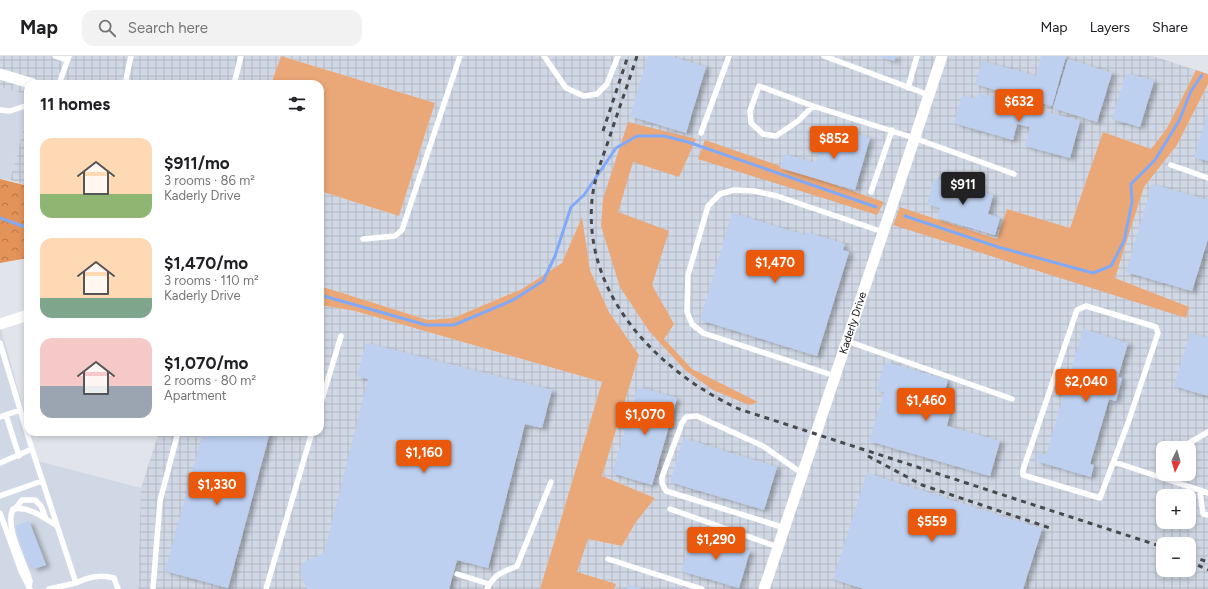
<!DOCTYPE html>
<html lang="en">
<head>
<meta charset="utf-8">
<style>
	:root { --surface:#fff; --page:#f2f2f2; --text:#202124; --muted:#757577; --line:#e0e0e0; --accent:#ea580c }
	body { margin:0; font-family:Figtree,sans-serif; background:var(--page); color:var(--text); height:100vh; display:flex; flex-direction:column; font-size:15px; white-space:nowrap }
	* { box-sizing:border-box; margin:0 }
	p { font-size:13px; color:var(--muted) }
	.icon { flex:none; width:22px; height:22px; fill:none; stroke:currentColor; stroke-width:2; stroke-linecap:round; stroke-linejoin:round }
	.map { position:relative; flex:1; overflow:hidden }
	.sheet { position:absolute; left:24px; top:24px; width:300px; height:356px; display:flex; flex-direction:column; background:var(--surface); border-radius:12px; box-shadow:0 2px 6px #0003 }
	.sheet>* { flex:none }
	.needle { width:26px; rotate:185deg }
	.controls { position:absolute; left:1156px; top:385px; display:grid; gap:8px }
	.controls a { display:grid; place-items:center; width:40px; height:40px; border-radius:8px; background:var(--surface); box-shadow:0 2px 6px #0003; font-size:20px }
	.price { position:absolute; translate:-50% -34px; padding:0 9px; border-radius:4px; background:var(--accent); color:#fff; font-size:13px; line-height:26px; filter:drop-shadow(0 1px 2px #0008) }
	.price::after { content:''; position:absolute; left:50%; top:24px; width:12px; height:9px; margin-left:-6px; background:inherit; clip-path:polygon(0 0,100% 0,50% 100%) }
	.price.current { background:#222; color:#fff }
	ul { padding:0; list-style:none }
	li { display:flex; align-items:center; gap:12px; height:100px; padding:0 16px }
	li span { display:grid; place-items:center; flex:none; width:112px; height:80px; border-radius:12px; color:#555 }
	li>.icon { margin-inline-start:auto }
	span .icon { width:48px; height:48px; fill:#fffc; stroke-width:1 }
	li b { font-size:17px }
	h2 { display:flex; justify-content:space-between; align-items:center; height:48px; padding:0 16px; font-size:17px }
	header { display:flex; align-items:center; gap:24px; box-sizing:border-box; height:56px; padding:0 20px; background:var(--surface); border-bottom:1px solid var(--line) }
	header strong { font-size:19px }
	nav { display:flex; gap:22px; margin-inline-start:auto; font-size:14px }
	.search { width:280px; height:36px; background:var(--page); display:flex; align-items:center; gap:10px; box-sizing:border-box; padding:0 14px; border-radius:12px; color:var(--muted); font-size:15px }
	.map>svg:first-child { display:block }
	.built { fill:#d1d8e5 }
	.industrial { fill:url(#industrial-grid); fill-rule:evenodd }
	.grass { fill:#eaa778 }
	.forest { fill:url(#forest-crowns) }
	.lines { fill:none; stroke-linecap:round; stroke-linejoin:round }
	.stream { stroke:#80aaf9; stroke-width:3 }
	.building { fill:#bed0f0; filter:url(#shadow) }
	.service { stroke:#fff; stroke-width:5.5 }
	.minor { stroke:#fff; stroke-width:11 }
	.rail { stroke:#47494d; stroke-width:3; stroke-dasharray:5 5; stroke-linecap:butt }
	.labels { text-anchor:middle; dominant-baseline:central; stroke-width:3; stroke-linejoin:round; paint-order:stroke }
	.street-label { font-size:11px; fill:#0f1113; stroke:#fff }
</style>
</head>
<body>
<header>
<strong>Map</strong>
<div class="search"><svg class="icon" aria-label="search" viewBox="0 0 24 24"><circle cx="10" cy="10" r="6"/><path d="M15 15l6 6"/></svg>Search here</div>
<nav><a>Map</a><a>Layers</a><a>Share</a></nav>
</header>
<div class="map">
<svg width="1208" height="533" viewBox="0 0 1208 533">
	<defs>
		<pattern id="industrial-grid" width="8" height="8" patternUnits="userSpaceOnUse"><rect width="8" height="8" fill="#d1d8e5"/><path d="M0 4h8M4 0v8" fill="none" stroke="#b2b8c4"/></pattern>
		<pattern id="forest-crowns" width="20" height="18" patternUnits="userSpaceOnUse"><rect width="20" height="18" fill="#e49358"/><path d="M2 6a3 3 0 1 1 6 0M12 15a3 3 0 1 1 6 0" fill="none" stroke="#b77748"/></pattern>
		<filter id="shadow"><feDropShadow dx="4.5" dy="2.5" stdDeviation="2" flood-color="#0004"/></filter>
	</defs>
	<rect width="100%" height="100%" fill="#e1e4eb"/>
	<path class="built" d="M0 31 28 39V57L10 124 0 123Z
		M0 269 28 369V376H30L38 405 141 432 138 533H0Z"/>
	<path class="industrial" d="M0 0H281L271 28H28V39L0 31Z
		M281 0H1153L1196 14 1167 72 1151 93 1103 76 1070 172 1007 153 997 183 900 151 1185 262 1188 251 1115 222 1144 131 1177 89 1208 28V533H614L615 528 576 516 588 483 622 490 636 466 655 442 602 420 639 299 609 256 590 214 582 162 562 207 522 233 453 262 428 264 320 230V135L399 160 435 47ZM1163 392H1189V418H1163ZM1163 440H1189V466H1163ZM1163 488H1189V514H1163Z
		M28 57V130L10 124Z
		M320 249 355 255 602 326 540 533H138L141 432 159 376H320Z"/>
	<path class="grass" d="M281 0 435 47 399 160 320 135V28H271Z
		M1196 14 1208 18V28L1177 89 1144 131 1115 222 1189 251 1186 262 893 169 900 151 997 183 1007 153 1070 172 1103 76 1151 93 1167 72Z
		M628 66 696 83 679 121 633 106 618 156 669 175 652 229 674 268 664 283 692 313 758 346 749 349 713 334 685 314 649 275 620 231 601 170 603 143Z
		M705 84 884 146 877 159 698 103Z
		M582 161 590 214 609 256 639 299 602 420 655 442 636 466 622 490 588 483 577 516 616 528 614 533H540L602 326 355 255 320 249V230L428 264 453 262 522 233 562 207Z"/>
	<path class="forest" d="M0 123 28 130V202L0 207Z"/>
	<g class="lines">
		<path class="stream" d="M905 160 998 191 1093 217 1111 210 1124 185 1132 146 1131 128 1155 104 1179 65 1191 35 1202 19
			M0 162 28 172
			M320 239 426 269H454L513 244 543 225 555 200 571 151 584 139 616 92 637 80H664L688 86 876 151"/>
	</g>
	<path class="building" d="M648 0H670L706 11 686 77 630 60Z
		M879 0H896L894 5Z
		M1041 0H1066L1052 50 975 28 982 5 1036 20Z
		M1068 3 1112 17 1097 66 1053 52Z
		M1126 17 1154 25 1140 71 1112 63Z
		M979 37 1080 65 1070 102 1025 90 1030 71 1017 68 1013 84 954 67 962 39 977 43Z
		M1208 56V105L1194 101Z
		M826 73 848 80 850 76 870 82 855 134 780 112 784 98 816 107Z
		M934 122 993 139 988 158 1000 162 995 179 937 162 940 152 927 148Z
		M1152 128 1208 144V183L1192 235 1126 216Z
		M732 157 805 179 806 176 845 188 843 194 849 196 817 300 700 264Z
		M1083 273 1128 287 1118 321 1122 322 1116 345 1109 343 1090 408 1094 409 1091 421 1036 405 1039 396 1046 399Z
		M1190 277 1208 282V340L1174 330Z
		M366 287 552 334 542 372 525 368 488 512 457 504 449 533H307L300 518 302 507 324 497 368 323 357 320Z
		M885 306 948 324 939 354 950 357 947 370 1000 385 990 420 869 385 884 336 876 334Z
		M638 331 677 342 652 429 612 417Z
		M203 376H270L228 532 165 515Z
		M683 382 777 411 764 454 670 426Z
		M867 417 1042 473 1023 533H864L833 523Z
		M29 465 46 509 33 513 31 508 28 509 15 470Z
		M693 478 750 495 739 532 681 515Z
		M628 529 641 532V533H627Z"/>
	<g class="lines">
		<path class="service" d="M55 0 67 4
			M544 0 566 32 584 40 597 38 607 28 618 0
			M824 0 929 39
			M59 28 69 0
			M128 28 126 23 131 0
			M234 28 241 0
			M908 32 917 0
			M813 50 759 30 750 55 751 67 763 78 776 80 798 65 813 50 914 82 1014 118
			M0 54 10 55 28 49
			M701 77 729 0
			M1171 109 1208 122
			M871 136 892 74
			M363 183 395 180 402 174 460 0
			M1086 250 1156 271 1158 277 1128 367 1100 442 1023 419V414L1077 254Z
			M847 285 1012 343
			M0 287 32 393 76 527C89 521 100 518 114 522L118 533
			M835 320 703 277 692 268 687 256 688 219 708 150 720 138 734 134 754 135 777 140 883 176
			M320 350 341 280
			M6 359 19 400
			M0 361 20 354
			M1189 387 1208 376
			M1114 406 1208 437
			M0 407 32 393
			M1200 435 1203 458 1208 459
			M0 440 42 425
			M15 453 22 444H35L41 450 46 463
			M670 453 778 491
			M0 457 21 515 30 533
			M785 472 666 435 662 427V421L682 367 686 361 697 360 763 390 803 418
			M608 503 702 533
			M457 518 489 528
			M29 531 30 525C25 507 4 471 13 453 30 450 44 462 57 470
			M49 533 76 527
			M153 533 160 445 178 376
			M266 533 312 376
			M487 533C495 517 502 517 517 510L551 426"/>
		<path class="minor" d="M0 18 33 28
			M0 268 28 259
			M764 533 942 0"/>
		<path class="rail" d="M637 0C628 28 618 55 609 83 602 103 594 123 592 144 583 240 659 316 739 353L1163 491
			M603 75 628 0
			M868 400 922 429 1053 473
			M1191 500 1208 506
			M1189 505 1208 514"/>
	</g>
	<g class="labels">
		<g class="street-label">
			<text transform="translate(853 267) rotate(-72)">Kaderly Drive</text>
		</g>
	</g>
</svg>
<div class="controls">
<a><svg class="needle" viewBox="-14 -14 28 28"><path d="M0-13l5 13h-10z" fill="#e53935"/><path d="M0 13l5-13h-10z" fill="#757577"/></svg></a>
<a>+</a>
<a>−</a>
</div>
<b class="price" style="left:1019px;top:67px">$632</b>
<b class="price" style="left:834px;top:104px">$852</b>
<b class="price current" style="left:963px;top:150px">$911</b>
<b class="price" style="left:775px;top:228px">$1,470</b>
<b class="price" style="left:1086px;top:347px">$2,040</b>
<b class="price" style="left:926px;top:366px">$1,460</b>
<b class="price" style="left:645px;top:380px">$1,070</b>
<b class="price" style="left:424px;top:418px">$1,160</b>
<b class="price" style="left:217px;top:450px">$1,330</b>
<b class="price" style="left:932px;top:487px">$559</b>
<b class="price" style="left:716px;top:505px">$1,290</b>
<section class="sheet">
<h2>11 homes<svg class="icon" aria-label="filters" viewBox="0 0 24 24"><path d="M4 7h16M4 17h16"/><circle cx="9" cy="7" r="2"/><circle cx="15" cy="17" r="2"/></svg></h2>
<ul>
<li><span style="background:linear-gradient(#ffd9b3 70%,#8fb573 0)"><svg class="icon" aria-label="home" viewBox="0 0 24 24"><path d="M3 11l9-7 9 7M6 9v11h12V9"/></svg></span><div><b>$911/mo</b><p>3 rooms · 86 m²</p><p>Kaderly Drive</p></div></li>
<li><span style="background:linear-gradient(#ffd9b3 75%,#7fa58c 0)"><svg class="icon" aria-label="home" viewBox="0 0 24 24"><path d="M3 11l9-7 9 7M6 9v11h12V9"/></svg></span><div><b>$1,470/mo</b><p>3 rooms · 110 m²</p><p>Kaderly Drive</p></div></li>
<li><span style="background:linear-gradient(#f6c9c9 60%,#9aa5b1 0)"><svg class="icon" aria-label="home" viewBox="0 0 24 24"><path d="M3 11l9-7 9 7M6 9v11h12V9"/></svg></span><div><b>$1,070/mo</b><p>2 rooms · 80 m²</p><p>Apartment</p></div></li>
</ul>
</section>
</div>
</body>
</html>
